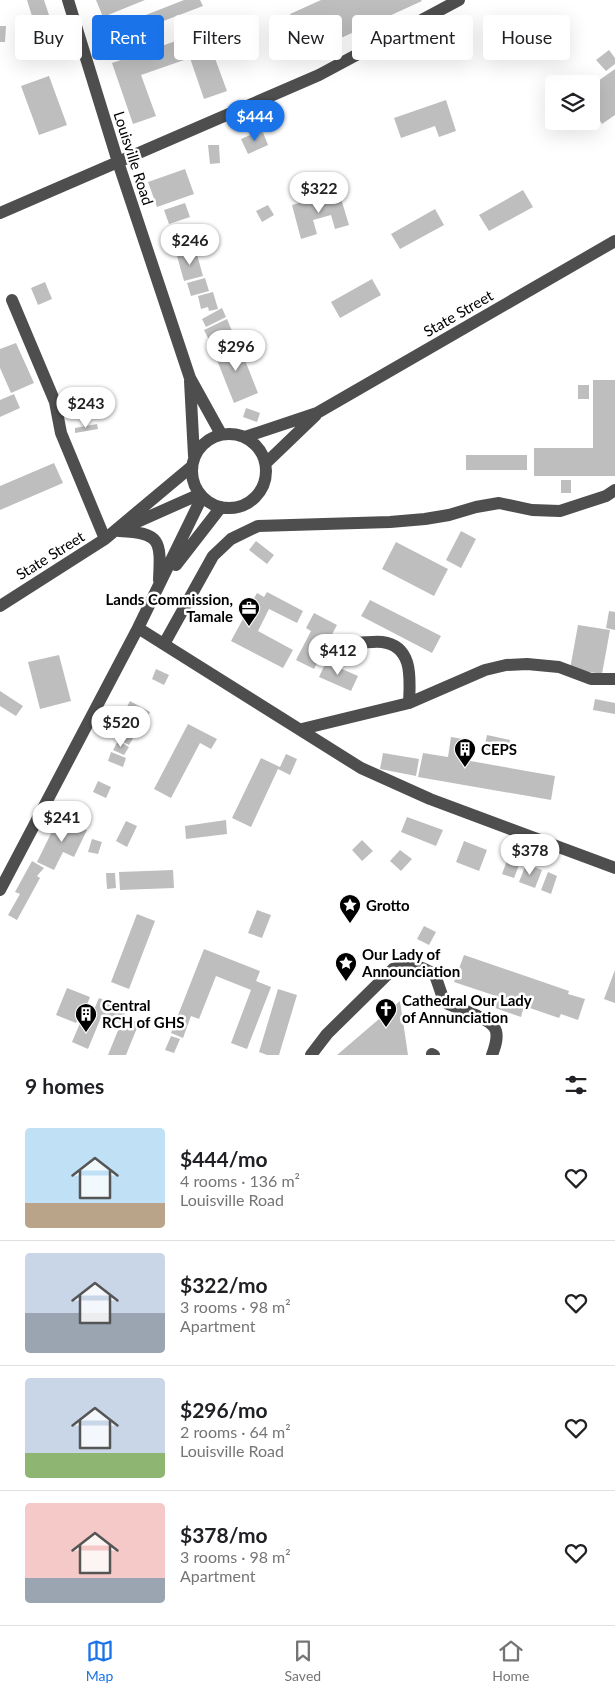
<!DOCTYPE html>
<html lang="en">
<head>
<meta charset="utf-8">
<style>
	:root { --surface:#fff; --page:#f2f2f2; --text:#202124; --muted:#757577; --line:#e0e0e0; --accent:#1a73e8 }
	body { margin:0; font-family:Lato,sans-serif; background:var(--page); color:var(--text); height:100vh; display:flex; flex-direction:column; font-size:19px; white-space:nowrap }
	* { box-sizing:border-box; margin:0 }
	p { font-size:16px; color:var(--muted) }
	.icon { flex:none; width:28px; height:28px; fill:none; stroke:currentColor; stroke-width:2; stroke-linecap:round; stroke-linejoin:round }
	.map { position:relative; height:1055px; overflow:hidden }
	.side { display:flex; flex-direction:column; background:var(--surface); flex:1 }
	.side>* { flex:none }
	.hud { position:absolute; left:15px; top:15px; width:585px; height:45px; display:flex; gap:10px }
	.fabs { position:absolute; left:545px; top:75px; display:grid; gap:10px }
	.fabs a { display:grid; place-items:center; width:55px; height:55px; border-radius:5px; background:var(--surface); box-shadow:0 5px 20px #0002; font-size:25px }
	.price { position:absolute; translate:-50% -42px; padding:0 11px; border-radius:18px; background:#fff; color:#222; font-size:16px; line-height:32px; filter:drop-shadow(0 1px 2px #0008) }
	.price::after { content:''; position:absolute; left:50%; top:30px; width:15px; height:11px; margin-left:-8px; background:inherit; clip-path:polygon(0 0,100% 0,50% 100%) }
	.price.on { background:var(--accent); color:#fff }
	ul { padding:0; list-style:none }
	li { display:flex; align-items:center; gap:15px; height:125px; padding:0 25px }
	li+li { border-top:1px solid var(--line) }
	li span { display:grid; place-items:center; flex:none; width:140px; height:100px; border-radius:5px; color:#555 }
	li>.icon { margin-inline-start:auto }
	span .icon { width:60px; height:60px; fill:#fffc; stroke-width:1 }
	li b { font-size:21px }
	h2 { display:flex; justify-content:space-between; align-items:center; height:60px; padding:0 25px; font-size:21px }
	.tag { padding:0 18px; border-radius:5px; background:var(--surface); box-shadow:0 5px 20px #0002; font-size:18px; line-height:45px }
	.tag.on { background:var(--accent); color:#fff }
	.menu { display:flex; justify-content:space-around; align-items:center; height:70px; border-top:1px solid var(--line); background:var(--surface); font-size:14px; color:var(--muted) }
	.menu a { display:grid; justify-items:center; gap:2px }
	.menu .on { color:var(--accent) }
	.map>svg:first-child { display:block }
	.building { fill:#bebebe }
	.lines { fill:none; stroke-linecap:round; stroke-linejoin:round }
	.minor { stroke:#4e4e4e; stroke-width:12 }
	.labels { text-anchor:middle; dominant-baseline:central; stroke-width:5; stroke-linejoin:round; paint-order:stroke }
	.street-label { font-size:15px; fill:#000; stroke:#fff }
	.poi-label { font-size:15px; font-weight:bold; fill:#000; stroke:#fff; text-anchor:start }
</style>
</head>
<body>
<div class="map">
<svg width="615" height="1055" viewBox="0 0 615 1055">
	<rect width="100%" height="100%" fill="#fff"/>
	<path class="building" d="M27 0H44L52 24 36 29Z
		M96 0H145L103 17Z
		M184 0H200L203 6 137 31 133 20Z
		M321 0H421L422 1 308 53 290 14Z
		M0 26H6L5 42H0Z
		M205 31 227 91 204 99 190 58 141 75 156 116 133 124 112 63Z
		M609 50 615 58V64L606 71 596 60Z
		M615 69V115L602 124 598 118 588 124 586 121H591V86Z
		M49 76 67 125 39 135 21 86Z
		M558 78 563 84H554V93L548 85Z
		M446 100 456 131 439 137 435 126 401 138 394 118Z
		M262 130 268 145 248 154 241 139Z
		M208 145H219L220 163 210 164Z
		M185 169 194 194 157 207 148 182Z
		M523 190 533 207 489 231 479 215Z
		M339 192 349 225 335 229 331 215 313 220 317 234 301 239 292 205Z
		M185 203 190 217 169 224 164 210Z
		M268 205 274 215 262 222 256 211Z
		M435 209 444 225 400 249 391 234Z
		M185 224H201L204 238 197 240 199 249 176 252 171 229Z
		M196 251 203 276 184 281 177 256Z
		M205 278 209 291 191 296 187 283Z
		M372 279 381 295 340 318 331 302Z
		M45 282 52 299 38 305 31 288Z
		M213 292 218 309 209 311 208 307 201 309 198 296Z
		M222 308 226 317 206 327 202 319Z
		M227 319 232 331 210 342 204 330Z
		M237 340 258 393 234 403 213 350Z
		M16 343 34 383 11 393 0 368V349Z
		M593 380H615V476H534V448H593Z
		M578 385H589V399H578Z
		M14 394 20 408 0 417V400Z
		M246 408 260 413 257 422 243 417Z
		M97 424 98 429 75 433V428Z
		M466 455H527V470H466Z
		M54 463 63 483 0 510V486Z
		M561 480H571V493H561Z
		M461 531 476 539 461 568 446 560Z
		M256 541 274 555 267 564 249 550Z
		M396 542 448 569 434 596 382 569Z
		M267 592 303 611 297 623 269 609 258 631 293 650 283 668 231 641 257 593 264 597Z
		M370 600 441 636 432 653 361 616Z
		M609 611 615 612V630L606 628Z
		M314 613 337 625 314 669 296 660 311 631 306 628Z
		M578 625 610 630 602 674 570 669Z
		M59 655 71 701 40 709 28 662Z
		M326 662 358 676 351 691 319 677Z
		M156 669 169 675 164 685 152 679Z
		M0 691 23 706 16 716 0 706Z
		M595 699 615 703V714L593 710Z
		M130 701 150 712 141 729 121 718Z
		M126 723 138 730 129 745 117 738Z
		M188 724 217 739 211 749 200 743 171 798 154 789Z
		M487 735 510 740 508 753 484 749Z
		M451 737 469 740 465 760 555 776 551 800 418 777 423 753 448 757Z
		M118 741 129 747 124 755 113 750Z
		M111 752 126 758 123 767 108 761Z
		M383 753 419 759 416 776 380 769Z
		M286 754 297 759 290 775 278 769 251 827 232 818 261 758 280 767Z
		M98 781 111 787 106 798 93 792Z
		M59 817 87 830 74 857 63 852 54 870 37 862Z
		M407 817 443 830 436 846 401 832Z
		M226 820 227 834 186 839 185 826Z
		M126 821 137 826 127 847 116 841Z
		M92 839 102 842 98 854 88 852Z
		M362 840 373 851 362 861 352 850Z
		M464 841 487 850 479 871 456 862Z
		M400 850 412 859 401 871 390 861Z
		M509 855 521 860 514 878 502 874Z
		M32 861 44 868 37 876 40 878 17 920 8 915 20 894 15 892Z
		M526 864 542 870 535 888 519 882Z
		M173 870 174 888 120 890 119 872Z
		M548 872 557 876 551 894 541 890Z
		M106 873H115L116 888 107 889Z
		M257 910 271 915 262 938 248 933Z
		M137 914 155 921 129 989 111 982Z
		M424 926 436 932 429 945 417 939Z
		M204 949 260 971 256 981 271 987 247 1049 231 1043 251 990 216 976 199 1019 191 1016 183 1038 171 1033Z
		M464 955 569 991 568 994 585 999 578 1020 561 1014 559 1018 524 1006 521 1017 495 1008 499 997 454 982Z
		M615 970V1003L604 999Z
		M67 988 90 997 85 1010 82 1008 76 1023 56 1015Z
		M278 989 297 995 279 1055H267L259 1052Z
		M99 998 127 1009 123 1017 139 1023 126 1055H108L121 1023 102 1015 88 1049 72 1042 86 1009 93 1012Z
		M400 1001 408 1055H337Z
		M171 1036 180 1039 174 1053 165 1050Z"/>
	<g class="lines">
		<path class="minor" d="M68 0 118 162 190 378 221 434
			M0 213 319 75 459 0
			M12 300 55 402 61 433 105 539
			M190 381 194 456
			M192 471a37 37 0 1 1 74 0a37 37 0 1 1-74 0Z
			M245 437 317 413 615 241
			M266 463 316 415
			M128 526 200 494
			M119 531C161 533 161 540 159 580
			M176 565 221 507
			M0 606 105 539 191 467
			M138 628 361 768 430 799 615 868
			M355 643C364 643 374 641 382 642 414 646 410 680 409 703
			M164 644 213 556 231 539 258 526 390 522 425 519 449 515 476 507 499 503 532 510 560 511 606 496 615 490
			M302 729 409 703 485 670 506 665 527 664 559 667 591 679H615
			M0 890 138 628 202 497
			M432 1054 434 1055
			M311 1055 327 1034 393 969C410 963 420 965 435 975L444 1001 448 1004C460 1009 493 1019 496 1031 498 1039 495 1047 492 1055"/>
	</g>
	<defs>
		<g id="office-pin" transform="scale(1.125)"><path d="M0 17L-7.5 6A9.5 9.5 0 1 1 7.5 6Z" fill="#000" stroke="#fff"/><path d="M-6-3h4V-5.5h4V-3h4V5H-6ZM-1-4.5V-3h2v-1.5ZM-6 0V1H6V0Z" fill="#fff"/></g>
		<g id="building-pin" transform="scale(1.125)"><path d="M0 17L-7.5 6A9.5 9.5 0 1 1 7.5 6Z" fill="#000" stroke="#fff"/><path d="M-4-6H4V6H1V3H-1V6H-4ZM-2.5-4.3h1.7v1.8h-1.7ZM.8-4.3h1.7v1.8H.8ZM-2.5-1h1.7V.8h-1.7ZM.8-1h1.7V.8H.8Z" fill="#fff"/></g>
		<g id="sight-pin" transform="scale(1.125)"><path d="M0 17L-7.5 6A9.5 9.5 0 1 1 7.5 6Z" fill="#000" stroke="#fff"/><path d="M0-6L1.8-2.2L6-1.7L2.9 1.2L3.7 5.4L0 3.3L-3.7 5.4L-2.9 1.2L-6-1.7L-1.8-2.2Z" fill="#fff"/></g>
		<g id="church-pin" transform="scale(1.125)"><path d="M0 17L-7.5 6A9.5 9.5 0 1 1 7.5 6Z" fill="#000" stroke="#fff"/><path d="M-1.2-6h2.4v3.5h3.3v2.4h-3.3V6h-2.4V-.1h-3.3v-2.4h3.3Z" fill="#fff"/></g>
	</defs>
	<g fill-rule="evenodd">
		<use href="#office-pin" x="249" y="608"/>
		<use href="#building-pin" x="465" y="749"/>
		<use href="#sight-pin" x="350" y="905"/>
		<use href="#sight-pin" x="346" y="963"/>
		<use href="#church-pin" x="386" y="1009"/>
		<use href="#building-pin" x="86" y="1014"/>
	</g>
	<g class="labels">
		<g class="street-label">
			<text transform="translate(134 158) rotate(72)">Louisville Road</text>
			<text transform="translate(458 313) rotate(-30)">State Street</text>
			<text transform="translate(50 555) rotate(-32)">State Street</text>
		</g>
		<g class="poi-label">
			<text x="233" y="599" text-anchor="end">Lands Commission,<tspan x="233" dy="17">Tamale</tspan></text>
			<text x="481" y="749">CEPS</text>
			<text x="366" y="905">Grotto</text>
			<text x="362" y="954">Our Lady of<tspan x="362" dy="17">Announciation</tspan></text>
			<text x="402" y="1000">Cathedral Our Lady<tspan x="402" dy="17">of Annunciation</tspan></text>
			<text x="102" y="1005">Central<tspan x="102" dy="17">RCH of GHS</tspan></text>
		</g>
	</g>
</svg>
<div class="fabs">
<a><svg class="icon" aria-label="layers" viewBox="0 0 24 24"><path d="M12 4l9 5-9 5-9-5zM3 14l9 5 9-5"/></svg></a>
</div>
<b class="price on" style="left:255px;top:142px">$444</b>
<b class="price" style="left:319px;top:214px">$322</b>
<b class="price" style="left:190px;top:266px">$246</b>
<b class="price" style="left:236px;top:372px">$296</b>
<b class="price" style="left:86px;top:429px">$243</b>
<b class="price" style="left:338px;top:676px">$412</b>
<b class="price" style="left:121px;top:748px">$520</b>
<b class="price" style="left:62px;top:843px">$241</b>
<b class="price" style="left:530px;top:876px">$378</b>
<div class="hud">
<a class="tag">Buy</a>
<a class="tag on">Rent</a>
<a class="tag">Filters</a>
<a class="tag">New</a>
<a class="tag">Apartment</a>
<a class="tag">House</a>
</div>
</div>
<section class="side">
<h2>9 homes<svg class="icon" aria-label="filters" viewBox="0 0 24 24"><path d="M4 7h16M4 17h16"/><circle cx="9" cy="7" r="2"/><circle cx="15" cy="17" r="2"/></svg></h2>
<ul>
<li><span style="background:linear-gradient(#bfe0f5 75%,#b9a48a 0)"><svg class="icon" aria-label="home" viewBox="0 0 24 24"><path d="M3 11l9-7 9 7M6 9v11h12V9"/></svg></span><div><b>$444/mo</b><p>4 rooms · 136 m²</p><p>Louisville Road</p></div><svg class="icon" aria-label="heart" viewBox="0 0 24 24"><path d="M12 20l-8-8c-3-5 5-10 8-4 3-6 11-1 8 4z"/></svg></li>
<li><span style="background:linear-gradient(#c9d6e8 60%,#9aa5b1 0)"><svg class="icon" aria-label="home" viewBox="0 0 24 24"><path d="M3 11l9-7 9 7M6 9v11h12V9"/></svg></span><div><b>$322/mo</b><p>3 rooms · 98 m²</p><p>Apartment</p></div><svg class="icon" aria-label="heart" viewBox="0 0 24 24"><path d="M12 20l-8-8c-3-5 5-10 8-4 3-6 11-1 8 4z"/></svg></li>
<li><span style="background:linear-gradient(#c9d6e8 75%,#8fb573 0)"><svg class="icon" aria-label="home" viewBox="0 0 24 24"><path d="M3 11l9-7 9 7M6 9v11h12V9"/></svg></span><div><b>$296/mo</b><p>2 rooms · 64 m²</p><p>Louisville Road</p></div><svg class="icon" aria-label="heart" viewBox="0 0 24 24"><path d="M12 20l-8-8c-3-5 5-10 8-4 3-6 11-1 8 4z"/></svg></li>
<li><span style="background:linear-gradient(#f6c9c9 75%,#9aa5b1 0)"><svg class="icon" aria-label="home" viewBox="0 0 24 24"><path d="M3 11l9-7 9 7M6 9v11h12V9"/></svg></span><div><b>$378/mo</b><p>3 rooms · 98 m²</p><p>Apartment</p></div><svg class="icon" aria-label="heart" viewBox="0 0 24 24"><path d="M12 20l-8-8c-3-5 5-10 8-4 3-6 11-1 8 4z"/></svg></li>
</ul>
</section>
<nav class="menu">
<a class="on"><svg class="icon" aria-label="map" viewBox="0 0 24 24"><path d="M3 6l6-2 6 2 6-2v14l-6 2-6-2-6 2zM9 4v14M15 6v14"/></svg>Map</a>
<a><svg class="icon" aria-label="saved" viewBox="0 0 24 24"><path d="M7 4h10v16l-5-4-5 4z"/></svg>Saved</a>
<a><svg class="icon" aria-label="home" viewBox="0 0 24 24"><path d="M3 11l9-7 9 7M6 9v11h12V9"/></svg>Home</a>
</nav>
</body>
</html>
